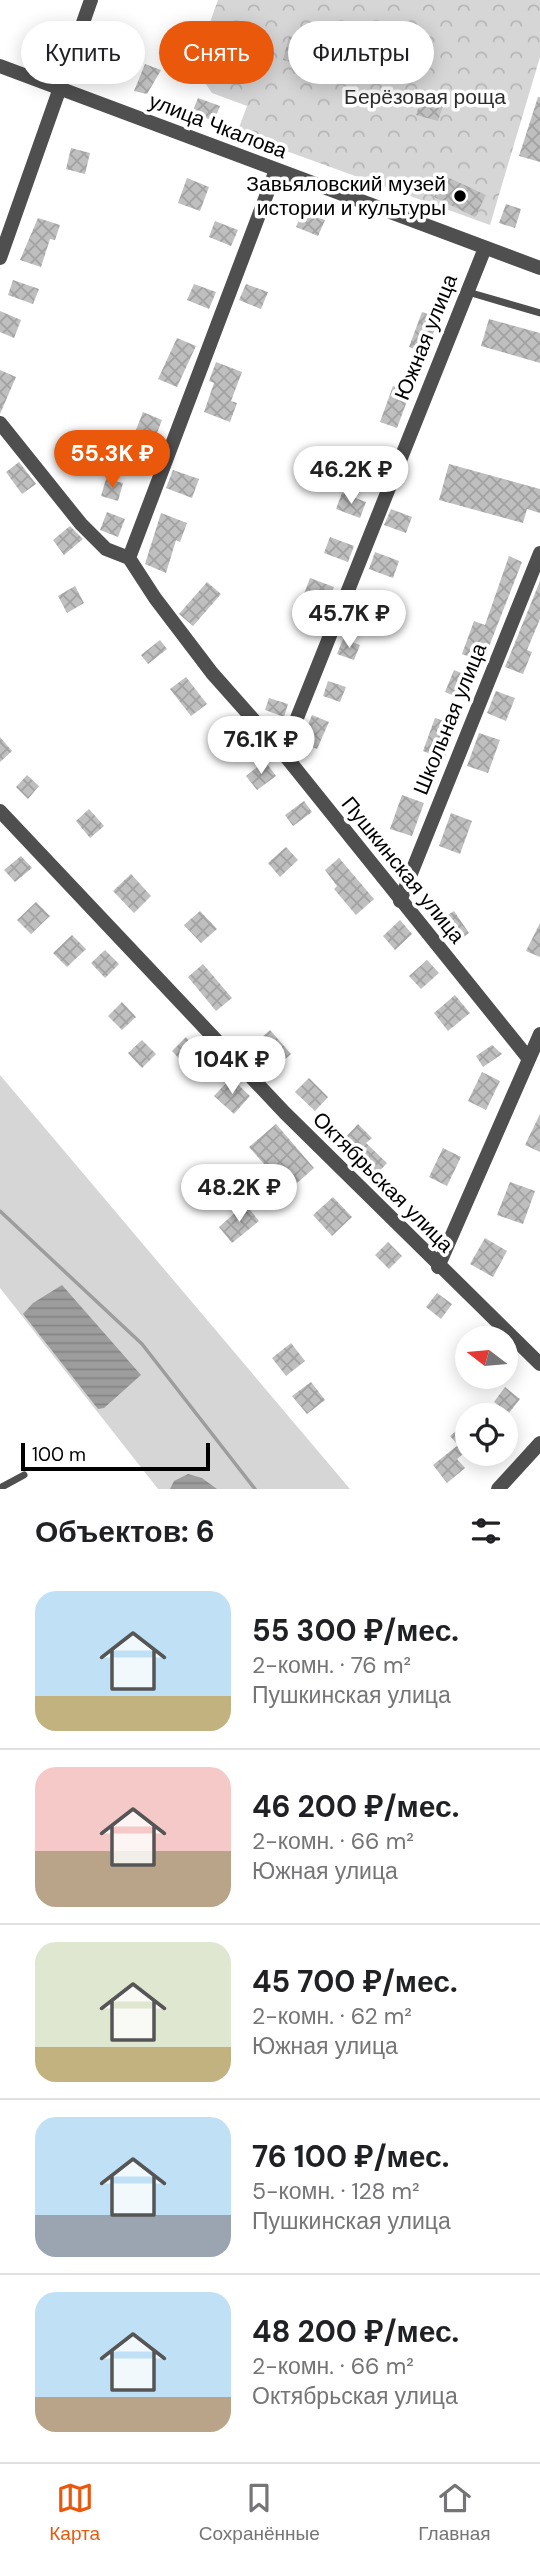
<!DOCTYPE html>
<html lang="ru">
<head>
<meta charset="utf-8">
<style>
	:root { --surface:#fff; --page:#f6f6f6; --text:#202124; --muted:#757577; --line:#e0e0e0; --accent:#ea580c }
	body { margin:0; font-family:"DM Sans",sans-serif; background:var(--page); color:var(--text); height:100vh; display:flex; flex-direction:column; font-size:26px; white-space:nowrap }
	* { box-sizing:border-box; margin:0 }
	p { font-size:23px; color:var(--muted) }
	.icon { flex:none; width:38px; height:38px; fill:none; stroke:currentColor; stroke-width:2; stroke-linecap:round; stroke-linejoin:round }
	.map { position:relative; height:1489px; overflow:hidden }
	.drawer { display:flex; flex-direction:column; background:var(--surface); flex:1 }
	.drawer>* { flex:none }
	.guide { position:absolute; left:21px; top:21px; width:499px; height:63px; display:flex; gap:14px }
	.needle { width:46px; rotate:286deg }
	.fabs { position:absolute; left:455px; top:1326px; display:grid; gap:14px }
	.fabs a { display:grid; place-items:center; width:63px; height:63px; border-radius:50%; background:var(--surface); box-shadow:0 4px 18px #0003; font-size:35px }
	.scale { position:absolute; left:21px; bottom:18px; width:189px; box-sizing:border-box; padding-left:7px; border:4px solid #000; border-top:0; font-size:19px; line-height:24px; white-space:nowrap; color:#000; -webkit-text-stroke:5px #fff; paint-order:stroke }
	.price { position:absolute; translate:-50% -60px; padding:0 16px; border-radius:24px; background:#fff; color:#222; font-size:23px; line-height:46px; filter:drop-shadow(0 2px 4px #0008) }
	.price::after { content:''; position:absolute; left:50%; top:42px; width:21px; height:16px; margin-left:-10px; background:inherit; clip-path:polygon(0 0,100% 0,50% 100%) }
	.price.current { background:var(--accent); color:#fff }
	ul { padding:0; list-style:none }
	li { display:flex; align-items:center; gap:21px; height:175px; padding:0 35px }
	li+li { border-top:2px solid var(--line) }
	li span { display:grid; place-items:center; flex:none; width:196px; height:140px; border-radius:21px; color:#555 }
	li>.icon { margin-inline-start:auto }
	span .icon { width:84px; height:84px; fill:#fffc; stroke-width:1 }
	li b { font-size:30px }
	h2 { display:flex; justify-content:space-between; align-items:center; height:84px; padding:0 35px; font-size:30px }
	.chip { padding:0 24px; border-radius:32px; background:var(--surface); box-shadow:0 4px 18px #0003; font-size:24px; line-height:63px }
	.chip.current { background:var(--accent); color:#fff }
	.dock { display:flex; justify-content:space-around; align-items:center; height:98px; border-top:2px solid var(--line); background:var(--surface); font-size:19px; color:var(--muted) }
	.dock a { display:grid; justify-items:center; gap:4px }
	.dock .current { color:var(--accent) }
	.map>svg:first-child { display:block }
	.grass { fill:#d6d6d6 }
	.park { fill:url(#park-crowns) }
	.water { fill:url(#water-rules) }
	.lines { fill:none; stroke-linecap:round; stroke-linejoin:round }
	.stream { stroke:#9d9d9d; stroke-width:3.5 }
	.building { fill:url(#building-cross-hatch) }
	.service { stroke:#4f4f4f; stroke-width:7 }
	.minor { stroke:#4f4f4f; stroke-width:14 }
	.poi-dot { fill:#000; stroke:#fff; stroke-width:2.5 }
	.labels { text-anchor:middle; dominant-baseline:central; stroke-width:7; stroke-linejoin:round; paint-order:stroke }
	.park-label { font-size:21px; fill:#2d2d2d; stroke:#fff }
	.street-label { font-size:21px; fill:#000; stroke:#fff }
	.poi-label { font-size:21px; fill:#000; stroke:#fff; text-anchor:end }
</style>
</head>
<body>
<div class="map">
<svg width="540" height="1489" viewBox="0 0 540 1489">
	<defs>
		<pattern id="park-crowns" width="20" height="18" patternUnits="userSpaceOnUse" patternTransform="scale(1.75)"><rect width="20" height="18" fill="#d6d6d6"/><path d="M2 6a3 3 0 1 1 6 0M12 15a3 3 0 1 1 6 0" fill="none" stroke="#b6b6b6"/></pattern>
		<pattern id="water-rules" width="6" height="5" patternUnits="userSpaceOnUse" patternTransform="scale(1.75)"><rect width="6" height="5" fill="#9d9d9d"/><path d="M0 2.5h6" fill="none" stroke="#858585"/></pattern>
		<pattern id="building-cross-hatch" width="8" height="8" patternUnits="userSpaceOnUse" patternTransform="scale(1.75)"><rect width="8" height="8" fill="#bfbfbf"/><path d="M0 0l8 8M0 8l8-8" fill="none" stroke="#a2a2a2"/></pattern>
	</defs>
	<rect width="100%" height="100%" fill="#fff"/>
	<path class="grass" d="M0 1075 350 1489H158L0 1288Z"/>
	<path class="park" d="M218 0H540V57L490 225 237 133 247 106 212 93 194 67Z"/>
	<path class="water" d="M62 1285 141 1375 104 1408 98 1409 23 1314 33 1303Z
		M188 1474 202 1478 217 1489H170L174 1481Z"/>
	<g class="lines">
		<path class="stream" d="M0 1211 142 1344 255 1489"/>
	</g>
	<path class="building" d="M35 32 57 39 52 55 30 47Z
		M427 36 434 46 415 58 409 48Z
		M289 37 308 41 302 65 283 60Z
		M98 53 113 58 106 80 91 75Z
		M145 64 161 70 147 94 134 91Z
		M538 97H540V162L519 156Z
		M198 98 220 106 214 121 192 113Z
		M421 99 443 106 438 121 416 115Z
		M71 148 90 153 85 174 66 169Z
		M445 176 486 195 475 217 434 197Z
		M187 178 209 187 200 211 178 203Z
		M506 204 521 209 515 228 499 223Z
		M303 211 325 220 318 236 296 227Z
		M38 218 60 225 55 240 50 239 41 267 20 260Z
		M215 221 238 230 231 246 209 237Z
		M13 280 39 289 33 304 8 295Z
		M194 284 216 292 209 309 187 300Z
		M246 284 268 292 261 309 239 300Z
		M0 311 21 320 14 338 0 332Z
		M422 312 439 318 426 353 409 347Z
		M489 319 540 333V363L481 346Z
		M177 338 196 346 177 387 158 379Z
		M216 362 242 372 231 401 237 403 230 422 204 412 214 383 209 381Z
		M0 370 16 377 0 414Z
		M393 386 410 393 397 428 380 422Z
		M143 412 162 420 144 466 125 458Z
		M19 462 36 484 22 494 6 472Z
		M449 464 540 489V513L527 509 523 523 439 500Z
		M173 470 199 479 192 498 166 488Z
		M106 479 123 483 118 501 101 496Z
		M342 493 366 502 360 518 336 509Z
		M391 509 412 517 406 533 384 525Z
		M107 512 125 519 118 537 100 530Z
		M161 513 187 523 180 542 176 540 166 573 145 564Z
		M70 526 83 539 64 555 53 540Z
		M330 537 354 546 348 562 324 553Z
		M375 552 399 561 393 578 369 569Z
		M509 556 522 562 483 662 462 654 474 621 485 625Z
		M310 578 334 587 328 603 304 594Z
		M540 581V619L527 650 532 652 523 674 505 667Z
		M207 582 221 594 193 626 179 614Z
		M75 586 84 603 67 613 58 596Z
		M361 600 378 606 373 621 355 615Z
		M343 639 360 645 354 660 337 654Z
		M160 640 167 649 148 664 141 655Z
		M454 670 473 678 464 700 445 692Z
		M186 677 207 704 191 716 170 689Z
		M328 681 346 687 340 702 323 696Z
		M496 691 515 698 506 721 487 713Z
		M269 698 288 704 284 717 265 710Z
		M312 715 329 722 317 749 301 742Z
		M435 718 456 725 444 759 423 751Z
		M239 726 249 741 230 754 220 739Z
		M479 733 500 740 488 773 467 766Z
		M0 737 12 751 0 762Z
		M265 761 276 776 257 790 246 776Z
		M27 775 39 786 28 799 16 787Z
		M402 795 424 803 412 836 390 829Z
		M304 801 312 812 293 826 285 815Z
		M89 809 104 826 90 838 76 821Z
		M451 813 472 821 460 854 439 846Z
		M286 847 298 860 280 877 268 863Z
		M21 856 32 868 15 882 4 870Z
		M339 858 374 899 356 915 334 889 337 886 325 870Z
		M131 874 151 896 134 913 113 891Z
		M36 902 50 916 31 934 17 920Z
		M200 911 217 929 201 943 184 925Z
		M454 911 469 933 451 946 435 923Z
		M400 920 412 934 395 950 383 936Z
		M540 923V957L526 951Z
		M72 935 86 949 67 967 53 953Z
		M105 950 119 964 105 978 91 963Z
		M427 960 439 973 421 989 409 976Z
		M203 964 232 998 216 1011 188 977Z
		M455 995 470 1013 448 1031 434 1013Z
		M122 1002 136 1017 122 1030 108 1016Z
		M270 1030 291 1054 272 1071 251 1047Z
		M186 1037 199 1052 185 1065 172 1051Z
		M142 1040 156 1054 142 1068 128 1053Z
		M492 1045 502 1054 483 1067 476 1056Z
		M482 1072 500 1081 486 1110 468 1101Z
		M231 1078 250 1096 234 1114 214 1096Z
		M309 1078 328 1097 315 1111 295 1092Z
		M540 1114V1152L525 1145Z
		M276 1124 314 1168 288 1191 249 1147Z
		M358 1124 372 1138 366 1143 387 1163 373 1178 359 1164 364 1159 344 1139Z
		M443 1148 461 1157 447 1186 429 1177Z
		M510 1182 535 1191 523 1224 497 1215Z
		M333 1197 352 1217 332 1236 313 1215Z
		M245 1204 259 1221 232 1243 219 1227Z
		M485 1238 507 1251 493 1277 470 1264Z
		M388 1242 402 1256 389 1269 375 1255Z
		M437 1293 452 1304 441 1319 426 1307Z
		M291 1343 305 1361 286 1376 272 1358Z
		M311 1382 325 1400 307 1414 292 1396Z
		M505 1387 520 1399 509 1413 494 1402Z
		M467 1422V1458L464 1453 457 1459 465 1468 447 1483 433 1465 458 1445 450 1436Z"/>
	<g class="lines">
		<path class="service" d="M468 292 540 313
			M0 1488 24 1475"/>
		<path class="minor" d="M0 66 540 268
			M0 258 91 0
			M0 423 81 524 106 549 129 558 155 598 212 673 283 753 529 1059
			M129 558 276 170
			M283 753 485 248
			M0 811 285 1113 540 1364
			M400 901 540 553
			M438 1267 540 1034
			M498 1489 540 1443"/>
	</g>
	<circle class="poi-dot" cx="460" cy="196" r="7"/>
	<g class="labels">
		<g class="park-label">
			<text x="425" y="97">Берёзовая роща</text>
		</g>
		<g class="street-label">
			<text transform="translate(218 126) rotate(21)">улица Чкалова</text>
			<text transform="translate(426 337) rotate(-68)">Южная улица</text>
			<text transform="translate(450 719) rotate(-68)">Школьная улица</text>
			<text transform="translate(403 870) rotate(51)">Пушкинская улица</text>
			<text transform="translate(383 1182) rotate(45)">Октябрьская улица</text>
		</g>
		<g class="poi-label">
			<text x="446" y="184">Завьяловский музей<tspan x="446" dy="24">истории и культуры</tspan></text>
		</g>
	</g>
</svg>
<div class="fabs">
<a><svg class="needle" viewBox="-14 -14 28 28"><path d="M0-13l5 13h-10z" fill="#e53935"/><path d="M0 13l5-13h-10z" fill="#757577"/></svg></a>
<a><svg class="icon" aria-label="locate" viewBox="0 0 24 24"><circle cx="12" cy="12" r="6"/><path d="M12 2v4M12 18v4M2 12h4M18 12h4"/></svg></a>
</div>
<div class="scale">100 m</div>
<b class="price current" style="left:112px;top:490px">55.3K ₽</b>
<b class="price" style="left:351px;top:506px">46.2K ₽</b>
<b class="price" style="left:349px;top:650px">45.7K ₽</b>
<b class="price" style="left:261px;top:776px">76.1K ₽</b>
<b class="price" style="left:232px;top:1096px">104K ₽</b>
<b class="price" style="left:239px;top:1224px">48.2K ₽</b>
<div class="guide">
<a class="chip">Купить</a>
<a class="chip current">Снять</a>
<a class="chip">Фильтры</a>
</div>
</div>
<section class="drawer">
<h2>Объектов: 6<svg class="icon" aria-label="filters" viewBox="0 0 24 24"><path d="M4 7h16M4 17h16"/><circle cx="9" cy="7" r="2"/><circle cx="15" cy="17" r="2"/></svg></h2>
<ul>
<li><span style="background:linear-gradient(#bfe0f5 75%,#c2b280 0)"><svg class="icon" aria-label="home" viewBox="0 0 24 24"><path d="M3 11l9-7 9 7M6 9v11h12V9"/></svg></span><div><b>55 300 ₽/мес.</b><p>2-комн. · 76 m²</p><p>Пушкинская улица</p></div></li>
<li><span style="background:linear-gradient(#f6c9c9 60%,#b9a48a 0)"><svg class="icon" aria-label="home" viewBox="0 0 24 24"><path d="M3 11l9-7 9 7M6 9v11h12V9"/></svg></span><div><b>46 200 ₽/мес.</b><p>2-комн. · 66 m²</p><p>Южная улица</p></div></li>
<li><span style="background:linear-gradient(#dfe7d0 75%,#c2b280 0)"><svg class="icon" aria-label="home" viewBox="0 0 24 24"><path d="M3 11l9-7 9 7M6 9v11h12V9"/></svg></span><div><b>45 700 ₽/мес.</b><p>2-комн. · 62 m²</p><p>Южная улица</p></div></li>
<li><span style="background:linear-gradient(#bfe0f5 70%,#9aa5b1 0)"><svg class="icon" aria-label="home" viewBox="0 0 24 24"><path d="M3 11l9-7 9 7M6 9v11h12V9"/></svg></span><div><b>76 100 ₽/мес.</b><p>5-комн. · 128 m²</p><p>Пушкинская улица</p></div></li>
<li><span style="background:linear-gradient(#bfe0f5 75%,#b9a48a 0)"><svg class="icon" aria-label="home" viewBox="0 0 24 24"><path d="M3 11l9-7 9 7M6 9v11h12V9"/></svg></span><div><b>48 200 ₽/мес.</b><p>2-комн. · 66 m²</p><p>Октябрьская улица</p></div></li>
</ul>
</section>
<nav class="dock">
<a class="current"><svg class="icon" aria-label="map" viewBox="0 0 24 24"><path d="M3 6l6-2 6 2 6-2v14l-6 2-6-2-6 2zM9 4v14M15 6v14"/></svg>Карта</a>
<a><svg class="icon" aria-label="saved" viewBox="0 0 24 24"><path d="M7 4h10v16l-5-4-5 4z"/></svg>Сохранённые</a>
<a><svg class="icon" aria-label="home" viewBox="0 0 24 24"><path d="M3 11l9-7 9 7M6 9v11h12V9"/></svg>Главная</a>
</nav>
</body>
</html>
